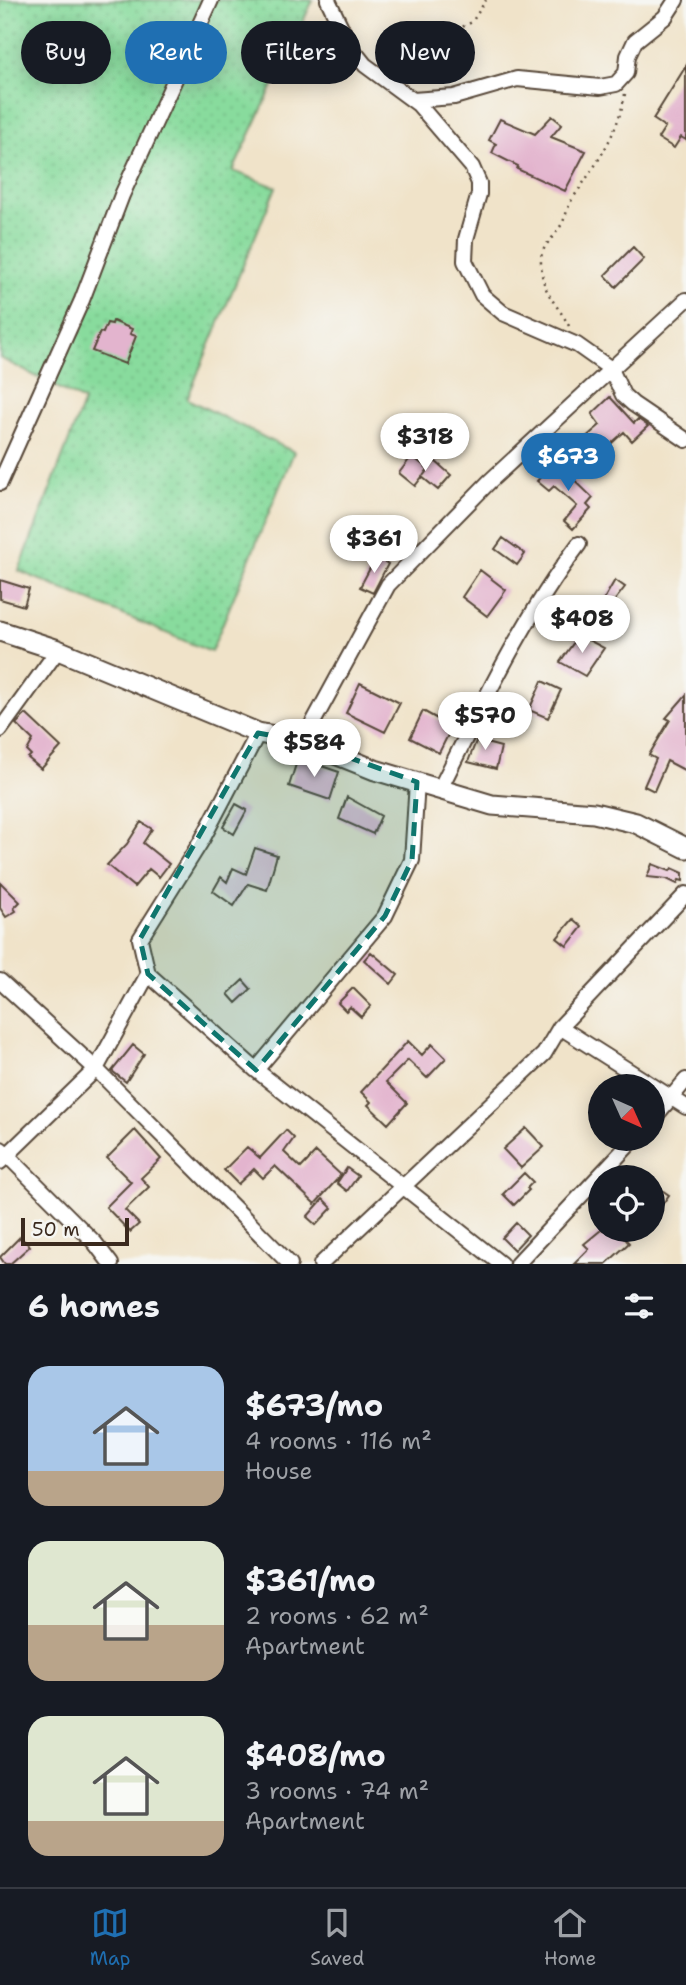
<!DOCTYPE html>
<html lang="en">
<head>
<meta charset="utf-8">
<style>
	:root { --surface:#171b24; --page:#242831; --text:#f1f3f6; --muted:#9ea1a6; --line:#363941; --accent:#1f6fb2 }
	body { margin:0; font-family:"Shantell Sans",sans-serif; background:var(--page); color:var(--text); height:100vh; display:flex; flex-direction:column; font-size:26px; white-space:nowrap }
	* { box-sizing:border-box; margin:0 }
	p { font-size:23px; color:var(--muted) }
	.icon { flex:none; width:38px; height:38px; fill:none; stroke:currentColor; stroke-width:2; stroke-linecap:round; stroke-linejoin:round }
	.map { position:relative; height:1264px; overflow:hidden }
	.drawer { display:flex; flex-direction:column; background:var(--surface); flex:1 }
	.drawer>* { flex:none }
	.hud { position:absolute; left:21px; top:21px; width:644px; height:63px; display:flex; gap:14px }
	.needle { width:46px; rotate:135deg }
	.fabs { position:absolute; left:588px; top:1074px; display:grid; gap:14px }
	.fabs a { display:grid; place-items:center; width:77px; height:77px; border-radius:50%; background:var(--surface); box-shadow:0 4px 18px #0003; font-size:35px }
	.scale { position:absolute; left:21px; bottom:18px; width:108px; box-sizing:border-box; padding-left:7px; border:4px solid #3b2a1e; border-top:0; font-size:19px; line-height:24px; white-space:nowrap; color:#3b2a1e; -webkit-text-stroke:5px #f6f6f2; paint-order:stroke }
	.price { position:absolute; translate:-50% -60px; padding:0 16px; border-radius:24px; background:#fff; color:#222; font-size:23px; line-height:46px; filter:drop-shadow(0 2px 4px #0008) }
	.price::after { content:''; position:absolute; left:50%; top:42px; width:21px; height:16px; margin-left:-10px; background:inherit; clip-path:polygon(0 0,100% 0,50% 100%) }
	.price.active { background:var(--accent); color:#fff }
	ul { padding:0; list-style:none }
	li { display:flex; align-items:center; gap:21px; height:175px; padding:0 28px }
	li span { display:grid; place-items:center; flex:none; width:196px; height:140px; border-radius:21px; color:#555 }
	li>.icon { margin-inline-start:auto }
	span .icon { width:84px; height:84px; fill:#fffc; stroke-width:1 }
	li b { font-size:30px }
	h2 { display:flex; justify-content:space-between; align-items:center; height:84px; padding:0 28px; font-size:30px }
	.pill { padding:0 24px; border-radius:32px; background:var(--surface); box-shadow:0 4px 18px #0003; font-size:24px; line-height:63px }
	.pill.active { background:var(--accent); color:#fff }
	.dock { display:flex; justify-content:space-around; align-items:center; height:98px; border-top:2px solid var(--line); background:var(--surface); font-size:19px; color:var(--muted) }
	.dock a { display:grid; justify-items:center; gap:4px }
	.dock .active { color:var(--accent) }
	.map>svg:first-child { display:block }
	.grass { fill:url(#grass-dots); stroke:#62825e; stroke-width:2 }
	.building { fill:#e3b4ce }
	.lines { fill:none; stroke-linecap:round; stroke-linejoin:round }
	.minor-casing { stroke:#564638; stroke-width:18 }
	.tertiary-casing { stroke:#564638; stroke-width:23 }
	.path { stroke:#564638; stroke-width:2.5; stroke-dasharray:2 5; stroke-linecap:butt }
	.minor { stroke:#fff; stroke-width:14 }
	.tertiary { stroke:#fff; stroke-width:19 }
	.marked { fill:#0f766e; fill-opacity:0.2; stroke:#0f766e; stroke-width:5; stroke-dasharray:14 9; stroke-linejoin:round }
</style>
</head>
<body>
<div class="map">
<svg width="686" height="1264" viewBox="0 0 686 1264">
	<defs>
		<pattern id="grass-dots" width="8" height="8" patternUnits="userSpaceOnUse" patternTransform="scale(1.75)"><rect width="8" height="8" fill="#88db9d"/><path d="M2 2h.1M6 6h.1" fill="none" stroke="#76bc87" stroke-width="1.8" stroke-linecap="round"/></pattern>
	</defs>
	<rect width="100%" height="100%" fill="#f6f6f2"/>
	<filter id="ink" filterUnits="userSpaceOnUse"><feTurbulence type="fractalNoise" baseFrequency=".0143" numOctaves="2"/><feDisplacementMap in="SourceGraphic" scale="14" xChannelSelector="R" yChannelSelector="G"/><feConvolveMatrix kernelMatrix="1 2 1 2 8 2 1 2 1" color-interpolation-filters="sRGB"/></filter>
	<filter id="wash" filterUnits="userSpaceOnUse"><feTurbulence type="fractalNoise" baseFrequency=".00686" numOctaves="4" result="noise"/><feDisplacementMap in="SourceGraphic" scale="28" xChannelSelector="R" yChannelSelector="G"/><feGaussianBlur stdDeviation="1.57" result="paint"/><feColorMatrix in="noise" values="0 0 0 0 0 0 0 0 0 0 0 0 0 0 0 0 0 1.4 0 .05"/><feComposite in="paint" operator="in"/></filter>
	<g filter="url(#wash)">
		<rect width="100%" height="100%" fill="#f0e3c9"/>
		<path class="grass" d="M0 0H313L233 171 276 187 187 399 294 452 211 652 19 571 84 401 0 358Z"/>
		<g id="blocks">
			<path class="building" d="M427 44 441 50 428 77 415 71Z
				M686 66V140L681 137 674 148 658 138 665 127 653 119Z
				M552 116 562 124 551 137 586 151 565 191 517 169 518 166 492 153 496 144 489 140 500 119 535 134Z
				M633 247 644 259 616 287 605 275Z
				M113 321 132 329 130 334 136 336 125 364 92 351 100 332 103 333 107 323 112 324Z
				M610 397 634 423 638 419 648 426 632 441 624 432 591 462 577 445 600 425 592 414Z
				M412 456 428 469 423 476 435 461 451 475 438 490 422 477 415 486 399 473Z
				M559 465 593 498 587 505 591 509 573 529 564 521 577 506 554 486 549 491 537 481 550 467 554 470Z
				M503 538 525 554 517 565 495 549Z
				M376 557 388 564 373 593 360 587Z
				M480 570 506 590 487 616 462 597Z
				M0 580 29 589 24 606 0 599Z
				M615 580 625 587 602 617 596 613Z
				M579 635 604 648 585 676 560 662Z
				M542 681 561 690 548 718 529 710Z
				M360 683 400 703 385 732 346 713Z
				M686 695V771L667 761 654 791 644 786 656 759 649 755 670 720 666 718Z
				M423 711 452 727 439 753 410 738Z
				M26 714 61 747 41 769 28 758 31 755 27 751 33 740 16 724Z
				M480 731 490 732 486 743 501 747 496 769 468 762Z
				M298 758 339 772 330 800 289 786Z
				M347 797 381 816 373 834 339 819Z
				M236 804 247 810 234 834 223 827Z
				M141 822 152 829 143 843 169 864 159 877 149 869 134 887 107 865 127 844Z
				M255 848 277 855 267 890 248 884 234 906 213 891 221 877 227 882 233 868 246 874Z
				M652 864 670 871 672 868 683 873V881L679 880 677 884 667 879 647 877Z
				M0 882 20 902 14 908 16 911 6 917 0 908Z
				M573 919 582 927 567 946 557 938Z
				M371 952 398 975 391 984 364 960Z
				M243 980 251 989 236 1003 228 994Z
				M353 988 371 1006 361 1017 350 1007 346 1011 338 1003Z
				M408 1041 422 1055 432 1044 446 1058 427 1078 408 1060 386 1082 407 1103 388 1124 368 1105 371 1102 361 1092Z
				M133 1045 144 1054 126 1082 112 1071Z
				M526 1128 544 1147 521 1168 503 1149Z
				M135 1130 161 1159 141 1178 149 1187 125 1210 139 1224 130 1232 106 1207 131 1182 107 1158Z
				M286 1130 294 1138 284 1152 301 1168 316 1152 341 1175 315 1204 275 1166 263 1178 254 1169 238 1184 224 1170 247 1147 260 1158Z
				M347 1168 358 1176 347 1191 337 1183Z
				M524 1173 533 1182 527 1188 529 1190 514 1205 503 1194Z
				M653 1184 669 1195 653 1217Z
				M323 1199 332 1208 316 1225 307 1217Z
				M516 1223 528 1235 514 1250 502 1238Z
				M601 1230H617L629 1243 606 1264H574L589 1249 584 1244Z
				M20 1237 30 1246 10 1264H5L0 1257Z"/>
		</g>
	</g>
	<g filter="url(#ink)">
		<use href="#blocks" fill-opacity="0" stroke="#564638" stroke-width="2"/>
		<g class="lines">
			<g class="minor-casing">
				<path id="minor" d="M328 0 350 46 365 65 418 104 472 167 479 183V194L466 239 465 261 482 295 503 313 577 345 611 369 623 395 633 404 686 440
					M413 100 454 97 517 79 600 87 616 84 626 73 628 56 635 41 665 17 676 0
					M0 483 82 300 122 195 211 0
					M0 730 58 650
					M303 741 388 585 490 481 686 300
					M440 789C482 705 522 620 579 544
					M148 974 140 939 202 840 258 733
					M0 981 96 1069 290 1264
					M560 1027 686 1107
					M256 1070 385 916 412 860 417 782
					M653 1119 686 1080
					M1 1149 95 1243 111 1264
					M0 1162 96 1069 148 974 256 1070 501 1264
					M321 1264 544 1054 560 1027 686 894
					M517 1264 634 1139"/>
			</g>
			<g class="tertiary-casing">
				<path id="tertiary" d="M0 631 58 650 258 733 303 741 375 770 492 805 594 813 636 823 686 848"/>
			</g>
			<path class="path" d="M388 65 472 22 486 0
				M569 326C556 301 540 293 541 259 542 245 554 238 560 227 566 218 567 207 573 198 597 163 617 136 625 94"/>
			<use href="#minor" class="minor"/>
			<use href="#tertiary" class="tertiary"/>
		</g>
	</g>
	<path class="marked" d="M258 733 303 741 417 782 412 860 385 916 256 1070 148 974 140 939Z"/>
</svg>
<div class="fabs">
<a><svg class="needle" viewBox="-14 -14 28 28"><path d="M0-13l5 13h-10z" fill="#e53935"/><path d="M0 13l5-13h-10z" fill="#9ea1a6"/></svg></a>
<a><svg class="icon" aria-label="locate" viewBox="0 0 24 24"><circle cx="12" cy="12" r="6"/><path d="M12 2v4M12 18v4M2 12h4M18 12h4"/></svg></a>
</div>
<div class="scale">50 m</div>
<b class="price" style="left:425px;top:473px">$318</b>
<b class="price active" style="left:568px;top:493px">$673</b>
<b class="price" style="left:374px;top:575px">$361</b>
<b class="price" style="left:582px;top:655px">$408</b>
<b class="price" style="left:485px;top:752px">$570</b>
<b class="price" style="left:314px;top:779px">$584</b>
<div class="hud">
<a class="pill">Buy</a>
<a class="pill active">Rent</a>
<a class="pill">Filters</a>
<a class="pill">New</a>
</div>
</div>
<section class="drawer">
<h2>6 homes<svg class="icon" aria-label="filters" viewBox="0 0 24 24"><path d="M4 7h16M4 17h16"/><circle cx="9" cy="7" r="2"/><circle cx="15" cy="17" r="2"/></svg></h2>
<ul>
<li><span style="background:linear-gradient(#a9c7e8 75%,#b9a48a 0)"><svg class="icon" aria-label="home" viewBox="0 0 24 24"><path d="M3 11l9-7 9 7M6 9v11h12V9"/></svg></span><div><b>$673/mo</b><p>4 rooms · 116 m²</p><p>House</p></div></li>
<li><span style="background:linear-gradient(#dfe7d0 60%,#b9a48a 0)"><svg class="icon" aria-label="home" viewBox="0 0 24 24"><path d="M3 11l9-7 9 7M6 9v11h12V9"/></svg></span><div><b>$361/mo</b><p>2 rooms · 62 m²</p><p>Apartment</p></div></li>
<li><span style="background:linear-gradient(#dfe7d0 75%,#b9a48a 0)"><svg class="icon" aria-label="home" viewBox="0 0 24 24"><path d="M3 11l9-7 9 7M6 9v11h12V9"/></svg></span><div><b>$408/mo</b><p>3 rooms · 74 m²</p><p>Apartment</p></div></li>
</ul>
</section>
<nav class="dock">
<a class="active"><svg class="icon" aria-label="map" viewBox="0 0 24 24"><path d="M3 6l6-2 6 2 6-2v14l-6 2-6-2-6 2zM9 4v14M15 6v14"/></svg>Map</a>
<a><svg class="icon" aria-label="saved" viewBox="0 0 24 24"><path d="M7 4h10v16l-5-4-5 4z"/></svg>Saved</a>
<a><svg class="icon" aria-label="home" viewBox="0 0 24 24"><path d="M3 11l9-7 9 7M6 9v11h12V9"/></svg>Home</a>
</nav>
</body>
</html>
